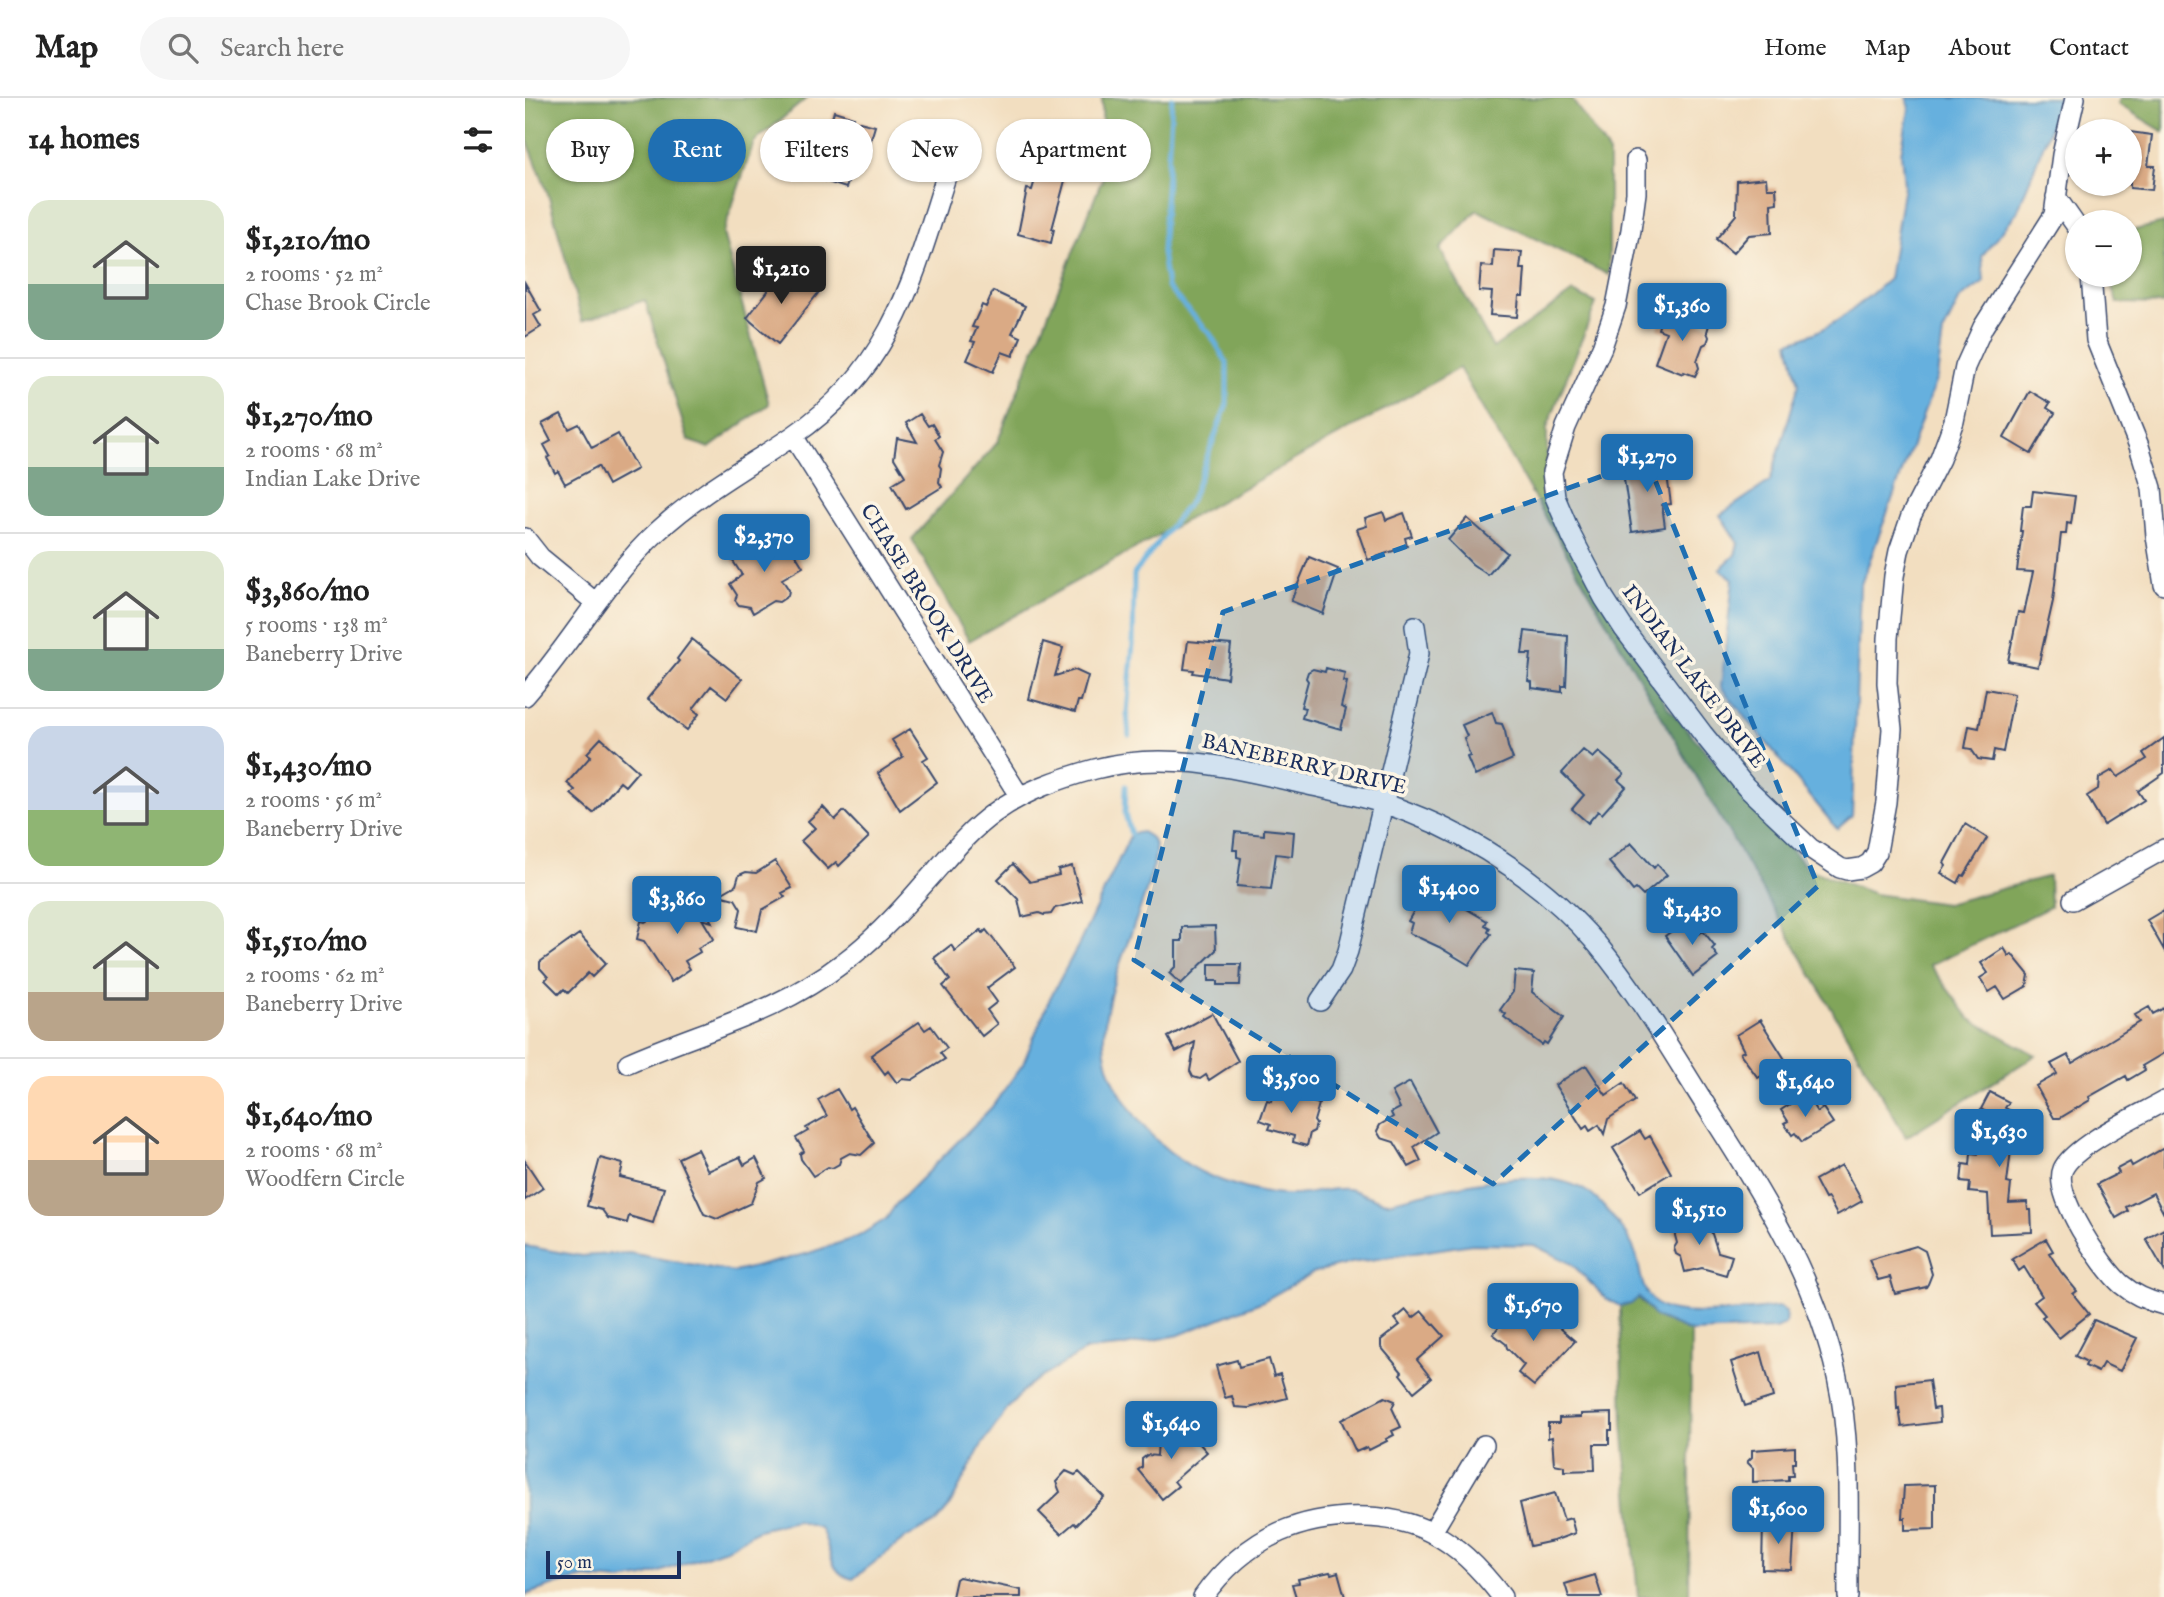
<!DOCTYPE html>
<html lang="en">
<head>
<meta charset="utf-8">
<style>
	:root { --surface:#fff; --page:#f6f6f6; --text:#222; --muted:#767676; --line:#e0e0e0; --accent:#1f6fb2 }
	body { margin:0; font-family:"IM FELL English",serif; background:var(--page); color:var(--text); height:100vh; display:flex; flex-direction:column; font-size:26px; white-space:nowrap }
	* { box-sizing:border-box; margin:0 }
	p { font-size:23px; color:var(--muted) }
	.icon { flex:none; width:38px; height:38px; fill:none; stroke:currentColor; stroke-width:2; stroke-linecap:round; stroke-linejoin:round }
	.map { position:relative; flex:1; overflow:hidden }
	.drawer { display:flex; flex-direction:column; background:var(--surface); width:525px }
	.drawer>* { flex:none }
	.top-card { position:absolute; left:21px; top:21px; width:665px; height:63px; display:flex; gap:14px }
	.tools { position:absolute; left:1540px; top:21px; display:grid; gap:14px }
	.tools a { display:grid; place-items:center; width:77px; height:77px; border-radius:50%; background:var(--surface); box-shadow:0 2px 5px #0004; font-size:35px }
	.scale { position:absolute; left:21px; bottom:18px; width:135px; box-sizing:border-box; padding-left:7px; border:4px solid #1b2f5e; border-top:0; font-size:19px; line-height:24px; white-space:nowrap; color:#1b2f5e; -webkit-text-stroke:5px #fcf5e5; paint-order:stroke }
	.price { position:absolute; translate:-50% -60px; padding:0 16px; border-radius:7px; background:var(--accent); color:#fff; font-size:23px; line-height:46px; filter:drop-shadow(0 2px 4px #0008) }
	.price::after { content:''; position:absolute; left:50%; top:42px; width:21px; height:16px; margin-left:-10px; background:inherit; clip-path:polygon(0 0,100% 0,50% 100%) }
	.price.current { background:#222; color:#fff }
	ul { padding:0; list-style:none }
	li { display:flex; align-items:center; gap:21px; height:175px; padding:0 28px }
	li+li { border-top:2px solid var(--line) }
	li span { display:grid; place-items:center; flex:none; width:196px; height:140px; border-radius:21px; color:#555 }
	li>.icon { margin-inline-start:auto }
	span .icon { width:84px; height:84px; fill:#fffc; stroke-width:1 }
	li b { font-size:30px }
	h2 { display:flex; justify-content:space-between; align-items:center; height:84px; padding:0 28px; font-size:30px }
	.tag { padding:0 24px; border-radius:32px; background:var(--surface); box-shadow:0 2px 5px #0004; font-size:24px; line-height:63px }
	.tag.current { background:var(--accent); color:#fff }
	header { display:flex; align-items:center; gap:42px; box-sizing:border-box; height:98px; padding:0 35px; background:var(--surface); border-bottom:2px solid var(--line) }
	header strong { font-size:33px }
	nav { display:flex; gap:38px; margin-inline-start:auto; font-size:24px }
	.search { width:490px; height:63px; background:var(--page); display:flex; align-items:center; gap:18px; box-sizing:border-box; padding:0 24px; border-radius:38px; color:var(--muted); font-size:26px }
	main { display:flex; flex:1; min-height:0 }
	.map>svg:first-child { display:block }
	.forest { fill:#81a55a; stroke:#4e6a5c; stroke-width:2 }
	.water { fill:#66b0de; stroke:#40709e; stroke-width:2 }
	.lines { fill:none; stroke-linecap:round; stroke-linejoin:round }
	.stream { stroke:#66b0de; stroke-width:5 }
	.building { fill:#daaa85 }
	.street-casing { stroke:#3b496d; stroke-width:22 }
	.street { stroke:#fff; stroke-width:19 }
	.marked { fill:#1f6fb2; fill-opacity:0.2; stroke:#1f6fb2; stroke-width:5; stroke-dasharray:14 9; stroke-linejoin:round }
	.labels { text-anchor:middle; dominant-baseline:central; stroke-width:7; stroke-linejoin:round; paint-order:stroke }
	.street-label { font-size:21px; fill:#1b2f5e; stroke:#fcf5e5 }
</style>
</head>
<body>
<header>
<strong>Map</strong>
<div class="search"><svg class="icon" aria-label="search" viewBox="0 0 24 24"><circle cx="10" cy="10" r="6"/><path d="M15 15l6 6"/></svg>Search here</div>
<nav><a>Home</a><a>Map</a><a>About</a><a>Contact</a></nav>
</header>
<main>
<section class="drawer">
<h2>14 homes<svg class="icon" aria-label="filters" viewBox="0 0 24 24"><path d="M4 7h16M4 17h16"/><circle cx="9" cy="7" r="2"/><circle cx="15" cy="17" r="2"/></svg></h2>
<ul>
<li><span style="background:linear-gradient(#dfe7d0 60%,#7fa58c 0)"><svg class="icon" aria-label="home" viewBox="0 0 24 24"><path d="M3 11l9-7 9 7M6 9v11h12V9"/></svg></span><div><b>$1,210/mo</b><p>2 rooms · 52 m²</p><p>Chase Brook Circle</p></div></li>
<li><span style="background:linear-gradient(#dfe7d0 65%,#7fa58c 0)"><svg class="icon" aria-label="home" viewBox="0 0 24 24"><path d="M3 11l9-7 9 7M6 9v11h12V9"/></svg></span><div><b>$1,270/mo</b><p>2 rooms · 68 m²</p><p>Indian Lake Drive</p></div></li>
<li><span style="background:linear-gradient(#dfe7d0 70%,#7fa58c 0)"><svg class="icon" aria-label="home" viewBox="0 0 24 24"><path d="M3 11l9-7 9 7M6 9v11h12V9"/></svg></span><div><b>$3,860/mo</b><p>5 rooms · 138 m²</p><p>Baneberry Drive</p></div></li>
<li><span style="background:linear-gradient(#c9d6e8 60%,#8fb573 0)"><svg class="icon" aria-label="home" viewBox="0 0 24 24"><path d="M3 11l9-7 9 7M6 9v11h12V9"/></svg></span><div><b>$1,430/mo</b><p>2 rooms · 56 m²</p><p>Baneberry Drive</p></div></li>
<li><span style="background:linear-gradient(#dfe7d0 65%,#b9a48a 0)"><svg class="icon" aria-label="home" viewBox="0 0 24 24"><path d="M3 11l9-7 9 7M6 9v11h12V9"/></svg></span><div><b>$1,510/mo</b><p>2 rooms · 62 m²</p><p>Baneberry Drive</p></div></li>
<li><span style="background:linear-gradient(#ffd9b3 60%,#b9a48a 0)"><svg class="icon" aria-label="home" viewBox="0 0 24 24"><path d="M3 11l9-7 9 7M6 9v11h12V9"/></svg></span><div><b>$1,640/mo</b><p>2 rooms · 68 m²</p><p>Woodfern Circle</p></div></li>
</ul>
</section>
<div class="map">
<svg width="1639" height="1499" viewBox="0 0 1639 1499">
	<rect width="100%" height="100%" fill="#fcf5e5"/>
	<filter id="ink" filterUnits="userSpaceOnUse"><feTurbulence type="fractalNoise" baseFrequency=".0143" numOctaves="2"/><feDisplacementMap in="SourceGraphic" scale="14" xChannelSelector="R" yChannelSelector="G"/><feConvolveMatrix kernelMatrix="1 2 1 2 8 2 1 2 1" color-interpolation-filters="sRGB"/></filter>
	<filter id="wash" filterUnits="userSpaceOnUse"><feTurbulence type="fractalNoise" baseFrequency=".00686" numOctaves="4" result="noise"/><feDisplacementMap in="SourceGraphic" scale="28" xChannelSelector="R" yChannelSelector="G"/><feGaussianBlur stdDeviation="1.57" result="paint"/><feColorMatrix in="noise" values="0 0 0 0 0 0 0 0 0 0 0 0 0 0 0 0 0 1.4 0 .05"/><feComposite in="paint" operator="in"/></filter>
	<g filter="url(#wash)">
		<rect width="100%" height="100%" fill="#f2dec0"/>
		<path class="forest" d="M0 0H282L229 44 198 135 244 306 184 350 163 342 120 202 57 223 23 96 0 36Z
			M577 0H1046L1084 55V177L952 112 915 151 968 250 1048 194 1071 205 1022 330V399L1084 514 1144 611 1283 771 1350 796 1421 806 1524 778 1525 809 1405 867 1445 921 1511 957 1381 1039 934 270 444 543 387 441 472 345 578 79Z
			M1595 0H1639V34L1593 6Z
			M1639 125V206L1592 205 1583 177H1605V133Z
			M1113 1199 1130 1219 1166 1234 1164 1499H1113L1098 1326 1095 1208 1106 1206Z"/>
		<path class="water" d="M1382 0H1537L1492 114 1457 158 1459 184 1435 201 1418 235 1412 279 1335 489 1327 718 1312 731 1196 589 1208 481 1195 471 1210 457 1213 445 1195 417 1245 383 1274 286 1264 244C1308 232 1330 210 1364 181L1379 87 1376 55 1384 11Z
			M617 734C624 738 629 740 630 749 632 762 625 777 622 790 608 836 580 891 579 938 578 968 592 993 609 1016 628 1043 656 1066 687 1079 710 1088 739 1097 764 1097 784 1098 803 1089 823 1091 837 1093 848 1103 863 1104 916 1092 1011 1063 1061 1093 1075 1101 1098 1131 1106 1145 1119 1167 1110 1190 1133 1207 1152 1222 1229 1212 1254 1209L1261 1214 1260 1227 1251 1231 1166 1234 1130 1219 1114 1199 1106 1206 1095 1208 1081 1201 1047 1166 1009 1147 947 1146 826 1165 790 1174 738 1203 654 1237 595 1249 561 1252 504 1287 484 1309 456 1348 424 1409 411 1424 382 1439 328 1481C302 1476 307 1448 295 1430L271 1423 233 1432 201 1451 120 1479 95 1483 61 1480 32 1486 0 1497V1148L56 1158 104 1155 209 1174 281 1156 332 1139 361 1121 372 1105 466 1010 498 966 525 900 554 846 606 736Z"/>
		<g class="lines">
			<path class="stream" d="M604 637 602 615 608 546 609 476 666 402 702 306V265L686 237 642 189 637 154 647 0
				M601 688 600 716 606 736"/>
		</g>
		<g id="blocks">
			<path class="building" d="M309 13 328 19 327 22 350 28 344 48 340 46 334 68 331 67 328 77H326L321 90 293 81 289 75 295 50 290 40 292 34 305 27Z
				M1605 34 1627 37 1623 68H1630L1627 92 1605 90Z
				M514 68 542 75 527 131H529L526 145 493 136 502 91 507 92Z
				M1241 80 1242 90H1251L1252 105 1246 106 1247 135 1224 137 1208 155 1191 141 1211 117 1212 83Z
				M969 152 997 154 995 171H1000L998 198H994L992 219 965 217 967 194 954 193 956 168 968 169Z
				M259 173 264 195 276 180 294 194 253 246 222 220 243 193 240 176Z
				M0 185 16 213 9 217 16 229 0 239Z
				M468 193 500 208 487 235 496 239 488 258 477 254 468 274 442 262 450 244 446 243 452 230 447 229 457 207 461 209Z
				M1139 212 1184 227 1182 234 1184 239 1182 245 1178 247 1172 263 1174 270 1170 278 1159 274 1158 276 1130 265 1141 234 1133 231Z
				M1505 293 1525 305 1522 310 1530 315 1506 356 1479 340Z
				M36 316 44 331 54 326 67 350 93 336 112 371 83 387 73 368 40 386 33 373 30 375 22 360 25 358 19 347 26 343 17 326Z
				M395 316 403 328 407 326 414 338 410 341 418 354 414 367 416 370 414 384 417 389 381 411 367 386 380 378 369 360 372 340 392 344 381 325Z
				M1140 362 1146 406 1137 407 1140 429 1107 434 1097 368Z
				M1508 393 1550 398 1546 426 1542 425 1541 436H1536L1528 503 1513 569 1483 563 1493 514 1499 515 1508 474 1492 473 1497 433H1495L1498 408H1506Z
				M858 414 861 422 879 415 887 438 880 440 882 448 843 462 832 431 842 428 840 420Z
				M942 420 982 455 963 477 947 466 923 442Z
				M260 440 278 469 257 481 264 492 263 498 254 504 248 503 228 515 225 509 214 507 210 502 212 497 205 486 217 477 204 457 223 448 228 456 246 445 247 447Z
				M784 459 813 471 798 516 766 503Z
				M1000 533 1043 538 1041 588H1037V594L1007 590V584L1003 583 1006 556H997Z
				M167 541 217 581 202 600 186 588 168 611 174 616 162 632 122 601 154 563 152 561Z
				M663 543 706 547 702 580 668 575 669 572 659 571Z
				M518 544 538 550 530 578 550 572 563 578 556 603H553L550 614 504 601Z
				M801 570 820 575 818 583 822 584 816 609 821 611 816 631 777 620 780 610 776 609 783 583 781 580 783 574 788 571 800 574Z
				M1461 591 1489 596 1478 654 1469 652 1467 663 1453 661 1446 651 1440 650 1444 628 1454 630Z
				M967 614 971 625 977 626 980 633 983 649 988 661 950 678 942 659 945 658 939 640 942 638 937 627Z
				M385 631 403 659 398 662 412 684 375 712 353 675 378 659 367 642Z
				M76 640 113 673 100 688 95 684 68 715 46 696 50 692 42 685 66 658 62 655Z
				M1639 640V675L1613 693 1619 702 1579 727 1562 698 1573 691 1574 680 1588 672 1593 679 1622 661 1618 655Z
				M1058 652 1068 660 1074 654 1099 676 1093 682 1101 689 1077 716 1073 713 1063 725 1047 711 1059 697 1037 675Z
				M298 709 310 722 319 713 344 739 314 768 311 764 303 771 276 743 290 730 283 723Z
				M1440 726 1462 740 1439 778 1437 777 1433 785 1416 775 1421 768 1419 765Z
				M739 731 769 734 767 758 751 756 746 791 712 788 716 760 712 759V752H708L710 734 739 737Z
				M1106 745 1129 770 1132 766 1142 777 1118 798 1111 791 1108 793 1084 764Z
				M250 763 267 790 257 795 260 799 237 812 232 833 212 829 216 811 210 801 194 797 211 787 214 777 221 774 231 775Z
				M488 766 505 784 534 777 533 772 547 768 557 803 530 810 526 816 519 817 514 815 497 819 493 801 473 781Z
				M906 783 926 795 923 800 962 823 960 827 965 830 963 834 966 836 944 867 914 849 884 835 887 825 883 823Z
				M170 797 187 824 177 821 189 841 173 850 175 854 160 863 165 871 146 884 119 843 112 841 116 823 120 824 133 817 139 818 151 811V805L158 801 162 803Z
				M1639 812V852L1622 822Z
				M1162 822 1174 836 1178 833 1190 848 1187 851 1193 859 1168 878 1140 838Z
				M690 828 691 852 656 886 644 875 651 868V843H657V829Z
				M456 832 458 835 461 832 490 869 462 890 472 904 462 912 472 926 457 938 418 888 425 882 409 860 426 847 430 853Z
				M54 836 81 865 67 879 63 875 43 895 39 891 34 896 20 882 23 879 15 870V864Z
				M1479 850 1484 858 1487 856 1504 877 1502 888 1480 901 1472 889 1464 894 1455 880 1463 875 1456 865Z
				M684 866H716L715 887H693V883H684Z
				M990 873 1009 875 1007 894 1039 919 1022 946 1019 944 1017 947 979 919 981 916 975 912 988 894Z
				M1624 909 1628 916 1639 910V955L1617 968 1620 972 1603 982 1601 978 1564 999 1565 1002 1535 1020H1529L1511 988 1532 976 1526 966 1543 957 1547 965 1581 945 1615 924 1610 917Z
				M687 915 713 963 684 982 681 977 675 981 668 979 665 973 670 944 651 954 643 939Z
				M1235 922 1261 963 1233 980 1215 955 1219 953 1211 937Z
				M394 924 400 932 406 928 422 950 415 955 420 961 387 982 377 981 372 985 363 973 360 976 346 957Z
				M1061 967 1081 997 1099 985 1110 1003 1083 1021 1079 1036 1074 1027 1065 1033 1062 1028 1058 1031 1030 987Z
				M885 984 912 1034 889 1049 896 1063 884 1069 869 1044 856 1040 852 1033 855 1027 868 1019 866 1015 875 1010 867 994Z
				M751 986 770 991 768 998 794 1006 789 1023 791 1026 789 1033 785 1035 782 1048 768 1044 769 1038 744 1031 746 1026 735 1022 742 1002 746 1003Z
				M312 991 324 1011 327 1009 349 1045 336 1057 325 1055 316 1060 314 1066 307 1070 303 1069 288 1078 276 1061 275 1056 279 1053 271 1040 283 1033 281 1030 302 1018 293 1002Z
				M1465 994 1484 1004 1480 1010 1507 1024 1493 1047 1487 1044 1482 1085 1486 1086 1484 1105 1502 1104 1503 1112H1506L1507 1134 1465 1136 1463 1096 1444 1094 1445 1085 1436 1084 1438 1066 1445 1067 1446 1055 1453 1056 1472 1020 1456 1011Z
				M1281 996 1292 1014 1298 1010 1308 1025 1277 1044 1270 1035 1267 1037 1259 1025 1263 1023 1256 1012Z
				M1115 1033 1120 1041 1125 1038 1146 1075 1115 1094 1088 1050Z
				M1639 1050V1116L1628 1095 1601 1109 1603 1113 1591 1120 1572 1086 1594 1075 1592 1071 1605 1064 1607 1068Z
				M172 1051 183 1073 215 1059 219 1067 231 1060 241 1080 234 1084 226 1105 192 1121 179 1116 153 1060Z
				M75 1060 98 1066 95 1079 139 1090 128 1125 104 1118 102 1125 83 1120 77 1112 62 1108Z
				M0 1063 18 1090 0 1102Z
				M1317 1067 1337 1103 1312 1117 1303 1100 1300 1101 1290 1082Z
				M1172 1118 1173 1123 1182 1121 1193 1154 1207 1158 1201 1177 1177 1170 1160 1174 1156 1159 1151 1156 1149 1150 1152 1145 1148 1130 1151 1129 1150 1124Z
				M1639 1131V1172L1621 1141Z
				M1521 1141 1528 1153 1524 1155 1536 1174 1552 1193 1548 1196 1564 1216 1534 1240 1517 1219 1520 1217 1509 1204 1517 1198 1499 1169 1494 1173 1487 1161Z
				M1391 1148 1400 1153 1402 1159 1407 1176 1403 1186 1401 1189 1370 1196 1365 1179 1353 1182 1344 1162Z
				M992 1206 1021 1227 1026 1222 1050 1243 1009 1288 993 1275 999 1267 982 1250 981 1246 968 1236Z
				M881 1212 888 1220 897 1213 919 1238 892 1262 906 1280 889 1294 875 1276 877 1274 856 1249V1242L875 1227 870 1221Z
				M1569 1222 1612 1240 1595 1273 1578 1265 1573 1274 1560 1268 1562 1264 1550 1258Z
				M1236 1254 1248 1299 1220 1308 1206 1264Z
				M744 1261 749 1278 755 1276 762 1300 724 1310 710 1309 707 1298 700 1300 691 1268 712 1262 714 1269Z
				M1404 1282 1408 1311 1414 1310 1415 1324 1377 1329 1374 1310 1372 1311 1371 1286Z
				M860 1299 870 1303 867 1310 876 1329 867 1333 869 1337 861 1341 862 1343 844 1352 842 1349 831 1354 816 1322Z
				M1087 1315V1332H1084V1346H1069L1070 1372 1039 1373V1368L1029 1366 1027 1339 1023 1340V1325H1034V1320L1056 1319V1316Z
				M658 1327 682 1354 649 1383 653 1388 637 1401 613 1372 617 1369V1361L622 1357 632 1358 633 1342 640 1337 645 1338Z
				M1270 1349V1365H1267L1268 1377H1263V1382L1228 1384V1370L1222 1364 1227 1359V1352Z
				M541 1373 550 1377 554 1374 579 1399 551 1427 549 1425 536 1436 514 1414 535 1394 531 1384Z
				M1410 1387V1431L1380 1432V1420H1377L1379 1388Z
				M1030 1395 1039 1422 1046 1420 1050 1435 1028 1443 1005 1448 995 1405Z
				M1238 1424 1270 1425 1267 1472 1237 1471Z
				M805 1474 806 1476 813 1474 820 1499H771L767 1486 774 1485 773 1481Z
				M1070 1477 1077 1499H1044L1040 1486Z
				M434 1479 496 1492V1499H427L431 1481Z"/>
		</g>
	</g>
	<g filter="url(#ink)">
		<use href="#blocks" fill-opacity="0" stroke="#3b496d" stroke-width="2"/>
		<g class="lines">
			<g class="street-casing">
				<path id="street" d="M1111 62V95L1106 132 1091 208 1077 249 1041 329 1027 374 1030 399 1047 439 1079 500 1099 531 1178 636 1221 689 1285 750 1315 770 1322 772 1336 770 1345 765 1352 754 1361 704 1367 631 1362 585 1363 540 1369 478 1374 453 1386 418 1415 361 1429 323 1440 269 1458 229 1529 117 1537 57 1550 0
					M1531 99 1552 129
					M1566 177 1571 242 1614 348 1627 390 1631 438 1639 487
					M268 338 495 699
					M0 440 15 459 71 505
					M0 598C47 545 81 481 133 433 174 395 222 369 268 338 369 269 389 178 424 69
					M1548 802 1639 751
					M795 903 816 872 823 853 891 569 894 555 890 528
					M103 965C180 931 250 917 319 864 349 842 374 815 398 787 421 762 441 735 469 715 499 693 534 681 570 671 641 652 709 670 779 686 815 694 851 701 885 715 955 742 1023 789 1072 846 1117 900 1152 963 1190 1022 1242 1103 1291 1183 1312 1279 1328 1350 1322 1426 1323 1499
					M1639 1003C1615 1017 1549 1047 1538 1071 1527 1096 1577 1169 1596 1186 1609 1197 1623 1203 1639 1207
					M907 1434 959 1347
					M678 1499C697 1472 725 1447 755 1434 799 1415 863 1412 907 1435 935 1449 958 1474 977 1499"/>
			</g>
			<use href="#street" class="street"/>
		</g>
	</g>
	<path class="marked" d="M1122 362 1293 788 968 1086 609 862 698 514Z"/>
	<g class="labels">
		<g class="street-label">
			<text transform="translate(401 506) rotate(58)">CHASE BROOK DRIVE</text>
			<text transform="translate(1168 579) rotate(53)">INDIAN LAKE DRIVE</text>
			<text transform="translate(779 667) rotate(13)">BANEBERRY DRIVE</text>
		</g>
	</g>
</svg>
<div class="tools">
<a>+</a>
<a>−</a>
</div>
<div class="scale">50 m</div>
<b class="price current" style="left:256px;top:208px">$1,210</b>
<b class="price" style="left:1157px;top:245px">$1,360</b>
<b class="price" style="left:1122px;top:396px">$1,270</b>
<b class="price" style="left:239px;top:476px">$2,370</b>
<b class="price" style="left:924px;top:827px">$1,400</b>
<b class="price" style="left:152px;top:838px">$3,860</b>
<b class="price" style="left:1167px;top:849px">$1,430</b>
<b class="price" style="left:766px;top:1017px">$3,500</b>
<b class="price" style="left:1280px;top:1021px">$1,640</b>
<b class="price" style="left:1474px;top:1071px">$1,630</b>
<b class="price" style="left:1174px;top:1149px">$1,510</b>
<b class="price" style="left:1008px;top:1245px">$1,670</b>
<b class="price" style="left:646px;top:1363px">$1,640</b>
<b class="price" style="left:1253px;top:1448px">$1,600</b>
<div class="top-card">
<a class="tag">Buy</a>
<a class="tag current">Rent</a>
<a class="tag">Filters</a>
<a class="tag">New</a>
<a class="tag">Apartment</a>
</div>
</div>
</main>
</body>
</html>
